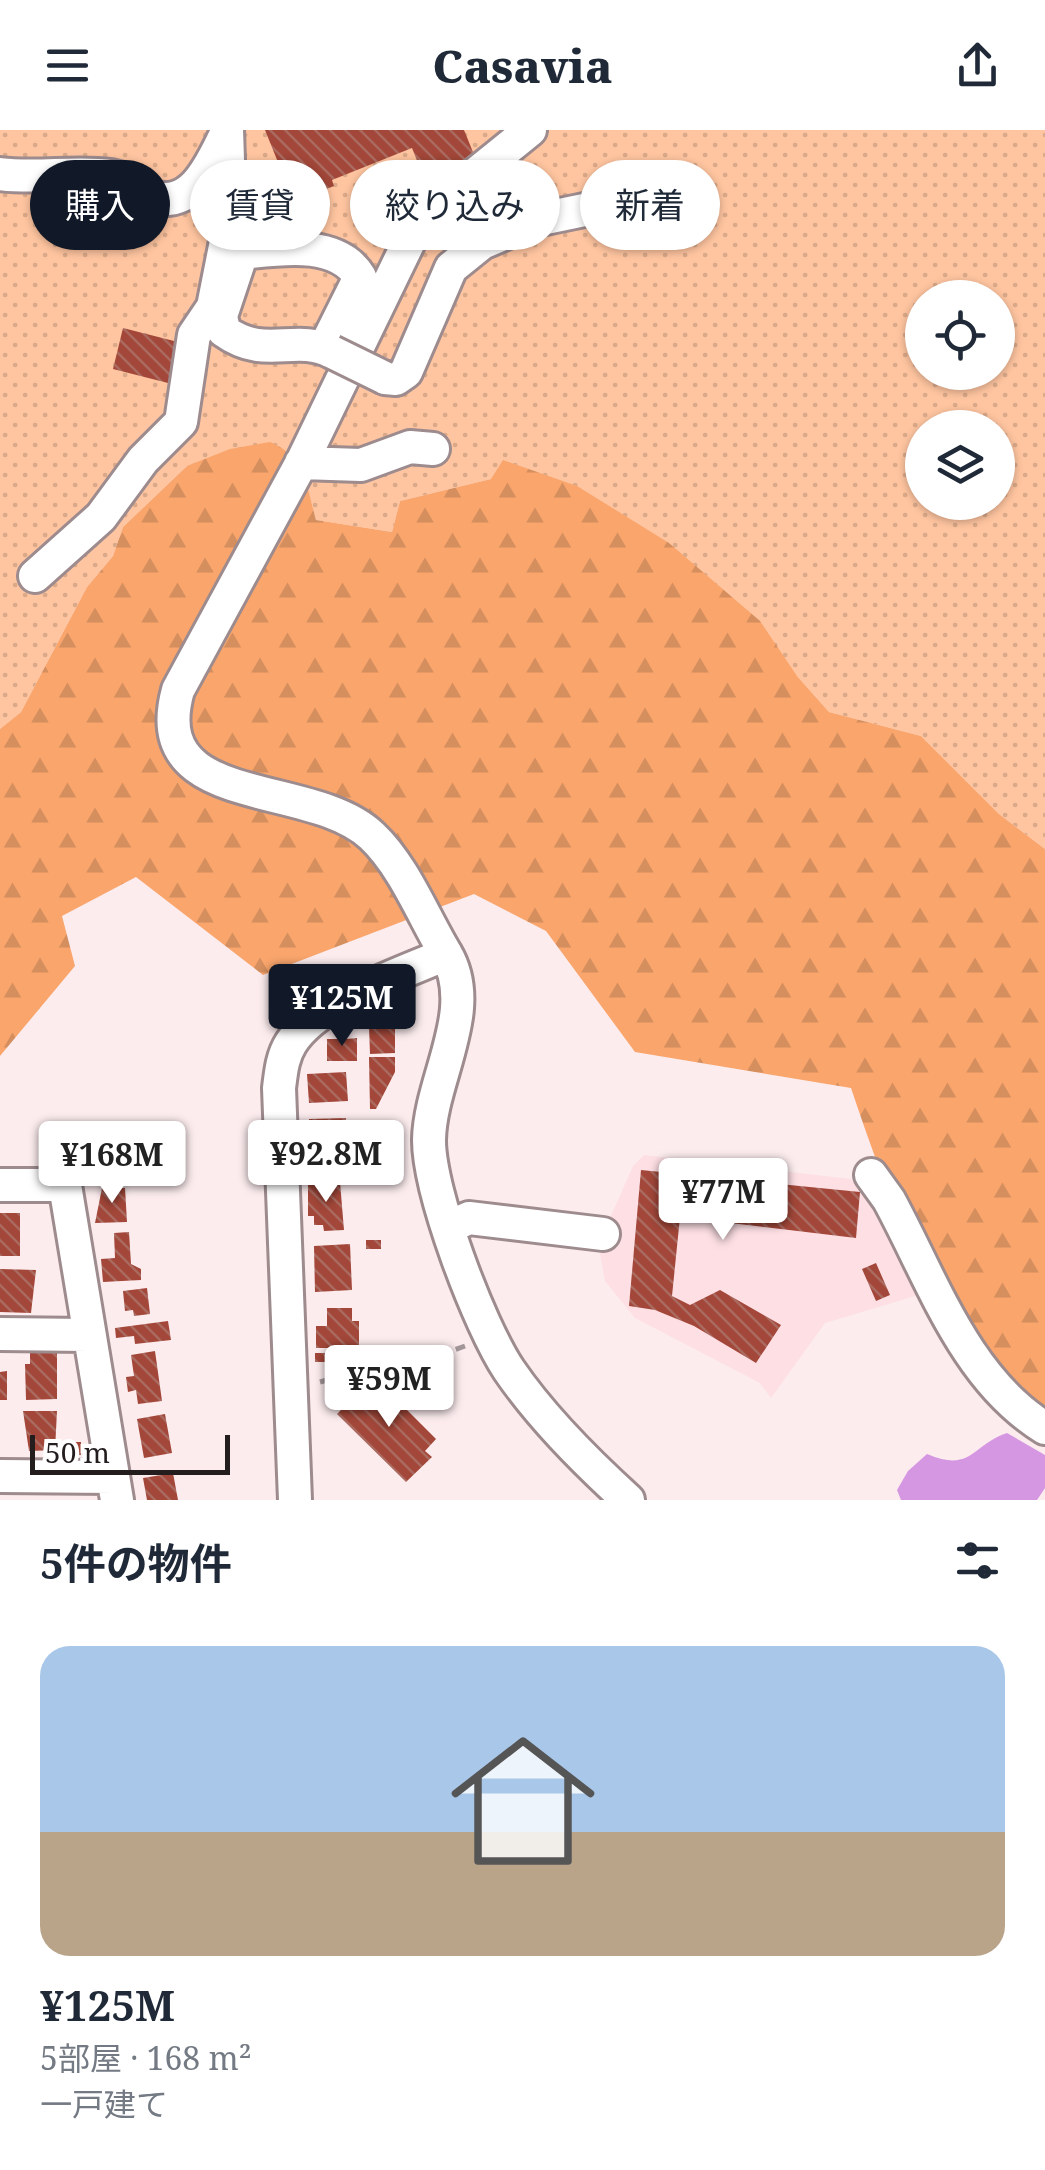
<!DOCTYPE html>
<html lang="ja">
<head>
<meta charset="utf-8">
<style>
	:root { --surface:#fff; --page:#f6f6f7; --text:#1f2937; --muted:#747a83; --accent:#111827 }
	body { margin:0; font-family:"Noto Serif","Noto Sans JP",serif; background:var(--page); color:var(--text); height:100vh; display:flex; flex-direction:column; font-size:38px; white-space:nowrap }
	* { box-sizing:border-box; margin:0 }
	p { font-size:32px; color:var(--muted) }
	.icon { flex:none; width:55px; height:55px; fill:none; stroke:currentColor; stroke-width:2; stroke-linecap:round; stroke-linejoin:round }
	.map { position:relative; height:1370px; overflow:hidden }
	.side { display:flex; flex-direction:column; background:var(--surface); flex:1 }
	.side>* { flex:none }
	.guide { position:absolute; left:30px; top:30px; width:985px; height:90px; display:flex; gap:20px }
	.controls { position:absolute; left:905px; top:150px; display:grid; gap:20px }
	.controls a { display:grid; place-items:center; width:110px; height:110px; border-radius:50%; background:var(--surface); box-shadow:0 2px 8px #0004; font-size:50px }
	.scale { position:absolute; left:30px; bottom:25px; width:200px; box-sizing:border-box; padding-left:10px; border:5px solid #241d1e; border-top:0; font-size:28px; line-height:35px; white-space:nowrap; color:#241d1e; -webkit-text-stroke:8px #fff; paint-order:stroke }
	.price { position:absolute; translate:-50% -85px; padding:0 22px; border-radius:10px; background:#fff; color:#222; font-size:32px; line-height:65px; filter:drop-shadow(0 2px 5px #0008) }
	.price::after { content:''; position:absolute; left:50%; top:60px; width:30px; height:22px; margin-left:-15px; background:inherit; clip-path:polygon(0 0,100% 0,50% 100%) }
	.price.selected { background:var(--accent); color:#fff }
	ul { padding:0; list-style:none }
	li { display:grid; align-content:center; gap:20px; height:530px; padding:0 40px }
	li span { display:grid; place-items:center; height:310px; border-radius:30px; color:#555 }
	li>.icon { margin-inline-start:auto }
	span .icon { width:180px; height:180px; fill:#fffc; stroke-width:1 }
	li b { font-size:42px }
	h2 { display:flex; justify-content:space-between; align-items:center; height:120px; padding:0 40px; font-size:42px }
	.chip { padding:0 35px; border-radius:45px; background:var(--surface); box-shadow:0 2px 8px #0004; font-size:35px; line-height:90px }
	.chip.selected { background:var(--accent); color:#fff }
	header { display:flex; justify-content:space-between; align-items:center; height:130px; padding:0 40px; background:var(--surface); font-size:45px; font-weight:800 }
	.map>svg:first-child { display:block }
	.built { fill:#fddfe4 }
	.grass { fill:url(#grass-dots); fill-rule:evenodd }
	.forest { fill:url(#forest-firs) }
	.water { fill:#d597e2 }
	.building { fill:url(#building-back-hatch) }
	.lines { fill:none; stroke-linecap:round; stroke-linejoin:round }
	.minor-casing { stroke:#9d8b8e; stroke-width:38 }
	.path { stroke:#a49799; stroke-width:5; stroke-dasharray:10 5; stroke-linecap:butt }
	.minor { stroke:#fff; stroke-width:32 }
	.minor-bridge-casing { stroke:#9d8b8e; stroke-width:38; stroke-linecap:butt }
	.minor-bridge { stroke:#fff; stroke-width:32 }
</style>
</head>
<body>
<header><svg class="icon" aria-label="menu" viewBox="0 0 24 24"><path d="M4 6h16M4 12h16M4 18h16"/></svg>Casavia<svg class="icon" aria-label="share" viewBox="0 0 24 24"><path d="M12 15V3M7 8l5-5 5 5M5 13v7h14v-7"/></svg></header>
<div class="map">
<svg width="1045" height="1370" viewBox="0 0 1045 1370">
	<defs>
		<pattern id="grass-dots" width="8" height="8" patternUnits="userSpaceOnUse" patternTransform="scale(2.5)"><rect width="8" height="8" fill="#ffc5a0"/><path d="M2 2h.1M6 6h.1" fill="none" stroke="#daa989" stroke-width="1.8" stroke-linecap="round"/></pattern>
		<pattern id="forest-firs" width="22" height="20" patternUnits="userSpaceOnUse" patternTransform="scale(2.5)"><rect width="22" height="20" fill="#f9a56c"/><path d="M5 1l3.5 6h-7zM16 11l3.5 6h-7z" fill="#d58e5d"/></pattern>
		<pattern id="building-back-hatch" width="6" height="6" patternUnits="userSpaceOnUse" patternTransform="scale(2.5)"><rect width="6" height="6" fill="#a24739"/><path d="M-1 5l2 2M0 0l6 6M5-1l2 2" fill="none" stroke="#aa6a60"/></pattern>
	</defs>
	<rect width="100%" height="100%" fill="#fcecee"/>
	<path class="built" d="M644 1025 851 1049 879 1077 925 1163 825 1193 771 1268 760 1253 635 1188 605 1151 600 1124 603 1104 633 1036Z"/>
	<path class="grass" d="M0 0H1045V719L999 684 921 606 829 582 797 546 491 349 400 371 392 402 316 390 301 334 187 336 123 397 113 426 87 457 21 582 0 599ZM922 168H998V242H922ZM922 298H998V372H922Z"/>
	<path class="forest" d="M270 312C305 326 307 357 316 390L392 402 400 371 491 349 503 330 577 356 669 413 760 491 797 546 829 582 921 606 999 684 1045 719V1276C936 1201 891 1077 851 958L635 922 546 801 474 764 263 845 136 747 62 786 75 836 0 926V599L21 582 87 457 113 426 123 397 187 336 230 319Z"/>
	<path class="water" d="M1007 1303 1045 1325V1358L1037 1370H901L897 1360 908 1341 927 1324C972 1343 971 1315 1007 1303Z"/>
	<path class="building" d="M265 0H464L475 27 424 48 412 18 332 50 334 56 294 72Z
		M123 198 178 212 168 253 113 239Z
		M377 890H395V923L370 924 369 897H377Z
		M341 901H346V909L357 908V931H327V909H341Z
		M369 927H395V942L376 979H370Z
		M346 942 348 971 309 973 307 944Z
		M346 988 343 1031H310L309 989Z
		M641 1040 860 1062 856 1108 680 1087 672 1166 690 1175 720 1160 781 1195 756 1233 694 1196 655 1180 629 1176Z
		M340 1052 344 1100 324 1101 323 1095H314V1086H308V1053Z
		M102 1058H125L127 1092 95 1093Z
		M0 1083H20V1126H0Z
		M129 1102 131 1134 141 1139V1150L103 1152 101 1129 115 1128 114 1103Z
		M366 1110H381V1119H366Z
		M350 1114 352 1160 315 1162 314 1116Z
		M876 1133 890 1165 876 1171 862 1139Z
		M0 1139 36 1140 31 1183 0 1182Z
		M147 1158 150 1184 134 1186 133 1180 125 1181 123 1161Z
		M327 1178H352V1191H359V1218H316V1196H327Z
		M168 1191 171 1210 135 1214 134 1206 116 1208 115 1198Z
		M155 1221 162 1271 138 1274 136 1260 128 1262 126 1247 134 1246 131 1225Z
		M30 1222H57V1269L26 1270 25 1234H30Z
		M315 1223H333V1232H315Z
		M7 1241V1270H0V1242Z
		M380 1253 436 1309 425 1321 432 1327 406 1352 337 1284 362 1259 367 1264Z
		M23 1281H57L55 1320 29 1321Z
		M165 1284 172 1323 144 1328 137 1289Z
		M59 1312H81V1325H59Z
		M173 1343 178 1370H147L143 1348Z"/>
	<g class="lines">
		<g class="minor-casing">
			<path id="minor" d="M530 0 420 89 303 330 178 560C144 682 310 647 372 706 404 736 424 788 446 824 479 880 430 949 429 1010 429 1063 479 1195 509 1240 541 1287 586 1332 628 1370
				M0 44C37 49 74 41 111 46 129 49 136 62 152 67 192 79 210 36 224 8
				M320 216 328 211 360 147C337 109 279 119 242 123L221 186 224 201C266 231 294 203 332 222
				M385 248 396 249 406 242 451 138 482 113 536 90 589 79 615 69 663 72
				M301 333 361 335 410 317 433 319
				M35 446 101 387 143 330 181 292 194 205 213 177 230 91 227 0
				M871 1045 889 1070C932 1149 965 1249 1045 1298
				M0 1055H65L117 1370
				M449 1097 469 1088 603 1104
				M0 1204 87 1205
				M0 1346 113 1347
				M295 1370 279 958C281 943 282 927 291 913 317 871 401 844 446 824"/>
		</g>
		<path class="path" d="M320 1252 397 1230 400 1240 465 1216"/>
		<use href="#minor" class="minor"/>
		<g class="minor-bridge-casing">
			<path id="minor-bridge" d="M332 222 385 248"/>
		</g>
		<use href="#minor-bridge" class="minor-bridge"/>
	</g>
</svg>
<div class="controls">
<a><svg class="icon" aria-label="locate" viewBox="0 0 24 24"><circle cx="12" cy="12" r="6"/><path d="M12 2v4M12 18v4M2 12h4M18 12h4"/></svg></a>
<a><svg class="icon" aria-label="layers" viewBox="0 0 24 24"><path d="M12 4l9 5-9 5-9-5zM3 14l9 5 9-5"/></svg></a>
</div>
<div class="scale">50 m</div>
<b class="price selected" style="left:342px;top:919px">¥125M</b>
<b class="price" style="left:326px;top:1075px">¥92.8M</b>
<b class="price" style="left:112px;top:1076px">¥168M</b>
<b class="price" style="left:723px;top:1113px">¥77M</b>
<b class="price" style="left:389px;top:1300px">¥59M</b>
<div class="guide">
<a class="chip selected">購入</a>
<a class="chip">賃貸</a>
<a class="chip">絞り込み</a>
<a class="chip">新着</a>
</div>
</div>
<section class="side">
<h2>5件の物件<svg class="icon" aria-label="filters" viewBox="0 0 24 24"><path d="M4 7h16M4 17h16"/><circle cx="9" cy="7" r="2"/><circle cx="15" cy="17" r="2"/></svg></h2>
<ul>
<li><span style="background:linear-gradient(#a9c7e8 60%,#b9a48a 0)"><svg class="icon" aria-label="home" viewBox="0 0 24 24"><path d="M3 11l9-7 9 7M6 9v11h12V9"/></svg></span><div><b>¥125M</b><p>5部屋 · 168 m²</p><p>一戸建て</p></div></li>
</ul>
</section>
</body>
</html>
